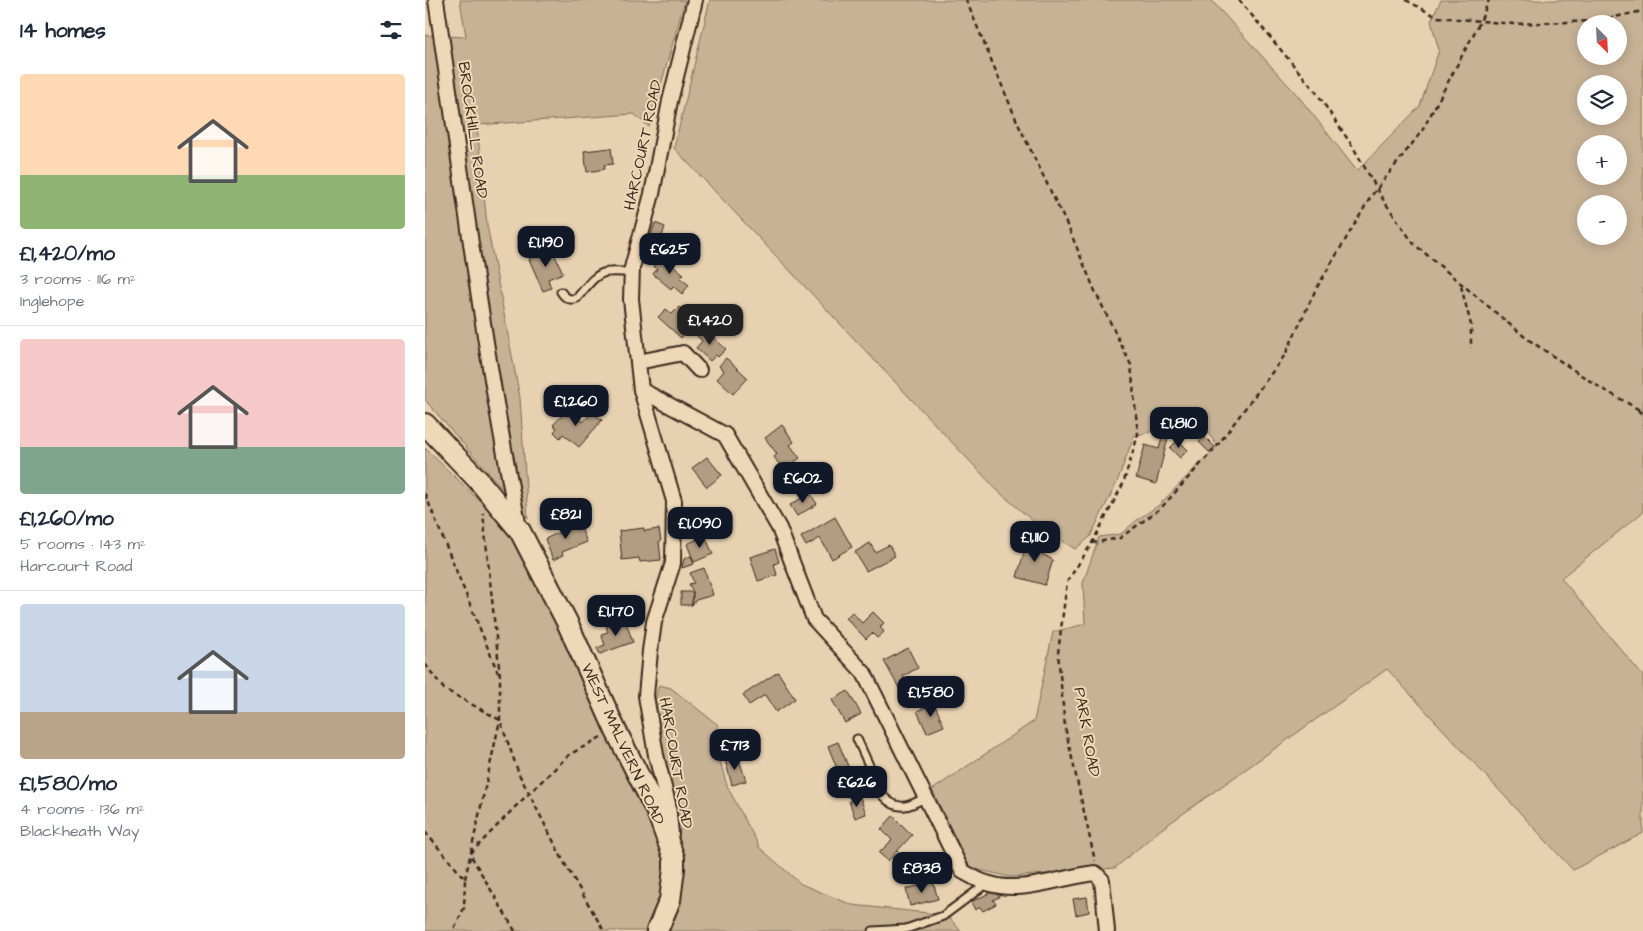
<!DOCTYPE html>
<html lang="en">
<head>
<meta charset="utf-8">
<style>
	:root { --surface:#fff; --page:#f6f6f7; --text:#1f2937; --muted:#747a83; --line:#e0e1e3; --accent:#111827 }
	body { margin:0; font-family:"Architects Daughter",sans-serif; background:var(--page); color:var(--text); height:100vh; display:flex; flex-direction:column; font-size:19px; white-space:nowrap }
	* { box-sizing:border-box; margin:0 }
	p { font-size:16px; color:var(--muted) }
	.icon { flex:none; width:28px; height:28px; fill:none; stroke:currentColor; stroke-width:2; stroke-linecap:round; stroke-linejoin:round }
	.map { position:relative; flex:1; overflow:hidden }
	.panel { display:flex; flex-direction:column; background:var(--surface); width:425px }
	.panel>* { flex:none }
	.needle { width:32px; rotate:156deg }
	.tools { position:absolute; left:1152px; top:15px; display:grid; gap:10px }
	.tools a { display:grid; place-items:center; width:50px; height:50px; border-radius:50%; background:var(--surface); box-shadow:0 2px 12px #0003; font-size:25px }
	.price { position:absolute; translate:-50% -42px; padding:0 11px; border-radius:10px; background:var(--accent); color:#fff; font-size:16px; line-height:32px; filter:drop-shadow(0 1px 2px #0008) }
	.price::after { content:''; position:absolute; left:50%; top:30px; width:15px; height:11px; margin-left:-8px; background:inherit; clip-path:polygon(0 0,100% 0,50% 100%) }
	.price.on { background:#222; color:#fff }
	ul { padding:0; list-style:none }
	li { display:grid; align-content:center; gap:10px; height:265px; padding:0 20px }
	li+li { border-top:1px solid var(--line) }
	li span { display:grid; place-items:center; height:155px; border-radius:5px; color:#555 }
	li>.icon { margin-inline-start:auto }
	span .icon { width:90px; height:90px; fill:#fffc; stroke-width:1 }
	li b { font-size:21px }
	h2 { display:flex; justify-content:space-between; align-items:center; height:60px; padding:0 20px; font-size:21px }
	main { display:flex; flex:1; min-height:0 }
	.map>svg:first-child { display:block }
	.green { fill:#c7b296; stroke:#816e5a; fill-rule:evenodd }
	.building { fill:#b29d83; stroke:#3b2a1e }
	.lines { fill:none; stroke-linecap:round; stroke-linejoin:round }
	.service-casing { stroke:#3b2a1e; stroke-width:11 }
	.minor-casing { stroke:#3b2a1e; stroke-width:18 }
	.secondary-casing { stroke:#3b2a1e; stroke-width:24 }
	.path { stroke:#3b2a1e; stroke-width:2.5; stroke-dasharray:5 4; stroke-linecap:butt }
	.service { stroke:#eed8b7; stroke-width:7 }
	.minor { stroke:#eed8b7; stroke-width:14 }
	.secondary { stroke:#eed8b7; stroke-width:20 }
	.labels { text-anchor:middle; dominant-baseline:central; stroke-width:4; stroke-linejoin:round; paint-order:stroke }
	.street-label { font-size:16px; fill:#3b2a1e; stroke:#eed8b7 }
</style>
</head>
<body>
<main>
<section class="panel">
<h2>14 homes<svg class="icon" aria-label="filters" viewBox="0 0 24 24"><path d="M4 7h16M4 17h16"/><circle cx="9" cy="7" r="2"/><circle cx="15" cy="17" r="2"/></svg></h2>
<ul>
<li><span style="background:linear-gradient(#ffd9b3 65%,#8fb573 0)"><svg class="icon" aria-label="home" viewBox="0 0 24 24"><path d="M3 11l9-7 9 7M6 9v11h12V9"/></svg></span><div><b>£1,420/mo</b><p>3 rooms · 116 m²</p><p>Inglehope</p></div></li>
<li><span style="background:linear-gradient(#f6c9c9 70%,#7fa58c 0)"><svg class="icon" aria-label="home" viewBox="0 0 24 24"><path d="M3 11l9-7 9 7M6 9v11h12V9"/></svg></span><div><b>£1,260/mo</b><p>5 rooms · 143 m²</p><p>Harcourt Road</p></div></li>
<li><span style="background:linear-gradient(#c9d6e8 70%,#b9a48a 0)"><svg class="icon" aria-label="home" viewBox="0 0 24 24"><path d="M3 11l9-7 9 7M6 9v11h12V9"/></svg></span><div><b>£1,580/mo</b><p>4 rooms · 136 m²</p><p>Blackheath Way</p></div></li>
</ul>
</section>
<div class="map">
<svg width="1218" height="931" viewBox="0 0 1218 931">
	<rect width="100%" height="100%" fill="#e7d1b1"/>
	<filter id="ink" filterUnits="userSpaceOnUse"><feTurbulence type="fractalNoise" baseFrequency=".02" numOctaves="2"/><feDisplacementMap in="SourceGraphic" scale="10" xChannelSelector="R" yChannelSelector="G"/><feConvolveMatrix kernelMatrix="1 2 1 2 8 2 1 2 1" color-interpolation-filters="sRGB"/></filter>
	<g filter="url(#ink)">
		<path class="green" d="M35 0H260L224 127 209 114 52 125 62 225 95 398 103 518 0 400V35L41 37Z
			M285 0H786L874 97 932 171 995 106 1014 50 1006 21 1016 0H1218V512L1136 578 1218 676V833L1148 870 962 669 735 830 690 868 586 877 545 868 507 790 609 721 628 632 660 624 658 583 674 537 696 534 712 520 734 505 792 446 774 419 709 436 692 482 665 537 650 549 610 523 573 491 249 148ZM1161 24H1194V56H1161ZM1161 84H1194V116H1161ZM1161 144H1194V176H1161ZM1161 204H1194V236H1161Z
			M0 448 85 530 127 611 237 841 244 876 222 931H0Z
			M234 685 246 688 293 725 294 757 302 786 335 848 376 884 427 905 522 915 536 931H464L448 928 443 931H241L257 859 248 796 232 728 230 699Z"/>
		<path class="building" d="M186 148 188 164 179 165 180 169 162 172 159 151Z
			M230 223 240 227 235 242 225 238Z
			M127 249 138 273 123 279 126 288 118 291 104 259Z
			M236 256 259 274 255 278 264 285 257 294 248 286 246 289 228 274 232 269 228 266Z
			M254 307 275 326 268 333 264 329 256 338 233 317 241 309 247 314Z
			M279 329 301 349 293 357 291 355 285 361 271 348 277 341 272 336Z
			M301 358 323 378 308 394 292 379 299 371 294 366Z
			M143 409 158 422 167 412 177 420 154 447 138 434 135 438 129 432 132 428 128 425Z
			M357 425 369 442 365 445 375 458 367 464 370 467 361 474 349 457 352 454 340 438Z
			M737 437 743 438 731 484 711 478 720 445 734 449Z
			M780 437 790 447 784 452 774 442Z
			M753 440 763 450 755 458 745 448Z
			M282 457 297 475 282 487 267 468Z
			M385 493 392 504 372 516 365 505Z
			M410 517 427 547 407 559 395 538 381 546 376 537Z
			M152 519 162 542 137 552 138 555 128 560 120 539 146 527 144 522Z
			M219 528V531L234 529 236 541H234L236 560 215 562 214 558 197 560 194 531Z
			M280 536 288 554 269 562 262 544Z
			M603 538 623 544 617 554 628 560 620 585 592 577Z
			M445 543 450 552 464 545 470 556 441 571 430 552Z
			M350 549 354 562 349 564 352 575 333 581 325 557Z
			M266 556 269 564 257 568 259 559Z
			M279 568 288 595 271 600 267 605 268 592 264 584 269 583 265 573Z
			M256 592H268L267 605H256Z
			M427 612 437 623 448 612 459 623 455 627 459 632 452 638 447 633 441 639 421 618Z
			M200 620 208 642 175 654 172 648 180 645 176 634 183 632 181 627Z
			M483 648 493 668 478 676 483 686 475 690 459 661Z
			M353 672 370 699 351 712 340 695 324 705 318 695Z
			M423 691 436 714 420 723 407 700Z
			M509 703 519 726 502 733 492 711Z
			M413 742 423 766 413 771 403 746Z
			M313 756 321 781 307 785 300 760Z
			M424 771 431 787 420 791 414 775Z
			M435 797 441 814 430 818 424 801Z
			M468 816 487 835 463 861 454 853 467 840 456 829Z
			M508 882 513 899 485 906 481 889Z
			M571 890 574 897 568 900 571 904 558 911 555 907 550 910 546 902Z
			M662 897 664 912 651 915 648 899Z"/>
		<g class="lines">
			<g class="service-casing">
				<path id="service" d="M136 292C140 298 145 301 152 298 173 273 172 269 207 273
					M432 739 458 796C473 812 484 807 501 797
					M448 931 481 929 518 916 561 884"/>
			</g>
			<g class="minor-casing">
				<path id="minor" d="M11 0C37 176 59 354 94 528
					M213 362 258 353 274 370
					M216 390 300 435 354 528 389 619 439 673 537 871C545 875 553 881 562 883 596 895 635 877 670 873L677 880 682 931
					M246 834 243 804 231 755 221 696 225 651 229 622 248 563 249 501 216 390 206 299 207 268 227 194 245 101 270 0"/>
			</g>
			<g class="secondary-casing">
				<path id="secondary" d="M0 424 54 481 95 531 142 622 190 729 233 814 249 858V869L245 900 232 931"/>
			</g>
			<path class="path" d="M541 0 594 126 644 229 670 291 706 365 713 435 698 484 667 543 642 582 633 653 640 727 670 861
				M814 0 891 92 928 147 959 201 989 244 1101 338 1171 385 1218 412
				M981 0 1012 17 1089 24 1170 21 1218 11
				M1036 286 1046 325V348
				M1213 410 1218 415
				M0 494 73 673
				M667 543 695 538 736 508 792 446 860 355 891 289 947 195 997 131 1055 22 1064 0
				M0 664 19 689 75 720 94 774 140 864 179 931
				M0 832 40 879 39 908 28 931
				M40 879 75 720V676L58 513
				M90 931 45 854 90 807 144 755 176 737"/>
			<use href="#service" class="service"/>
			<use href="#minor" class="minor"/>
			<use href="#secondary" class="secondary"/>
		</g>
	</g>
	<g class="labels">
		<g class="street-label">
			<text transform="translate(48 130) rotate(82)">BROCKHILL ROAD</text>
			<text transform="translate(218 145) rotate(-78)">HARCOURT ROAD</text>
			<text transform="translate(662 732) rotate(80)">PARK ROAD</text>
			<text transform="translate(198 744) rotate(65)">WEST MALVERN ROAD</text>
			<text transform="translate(251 763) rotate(80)">HARCOURT ROAD</text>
		</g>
	</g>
</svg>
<div class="tools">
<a><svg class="needle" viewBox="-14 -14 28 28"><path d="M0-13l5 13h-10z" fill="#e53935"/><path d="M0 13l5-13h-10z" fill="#747a83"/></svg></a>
<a><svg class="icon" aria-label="layers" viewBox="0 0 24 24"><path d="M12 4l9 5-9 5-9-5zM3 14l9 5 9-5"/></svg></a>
<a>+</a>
<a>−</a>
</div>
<b class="price" style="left:121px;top:268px">£1,190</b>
<b class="price" style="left:245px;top:275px">£625</b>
<b class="price on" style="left:285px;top:346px">£1,420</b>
<b class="price" style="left:151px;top:427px">£1,260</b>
<b class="price" style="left:754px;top:449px">£1,810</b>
<b class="price" style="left:378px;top:504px">£602</b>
<b class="price" style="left:141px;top:540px">£821</b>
<b class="price" style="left:275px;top:549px">£1,090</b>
<b class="price" style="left:610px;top:563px">£1,110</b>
<b class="price" style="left:191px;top:637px">£1,170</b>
<b class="price" style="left:506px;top:718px">£1,580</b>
<b class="price" style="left:310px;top:771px">£713</b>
<b class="price" style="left:432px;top:808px">£626</b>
<b class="price" style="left:497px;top:894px">£838</b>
</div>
</main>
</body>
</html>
